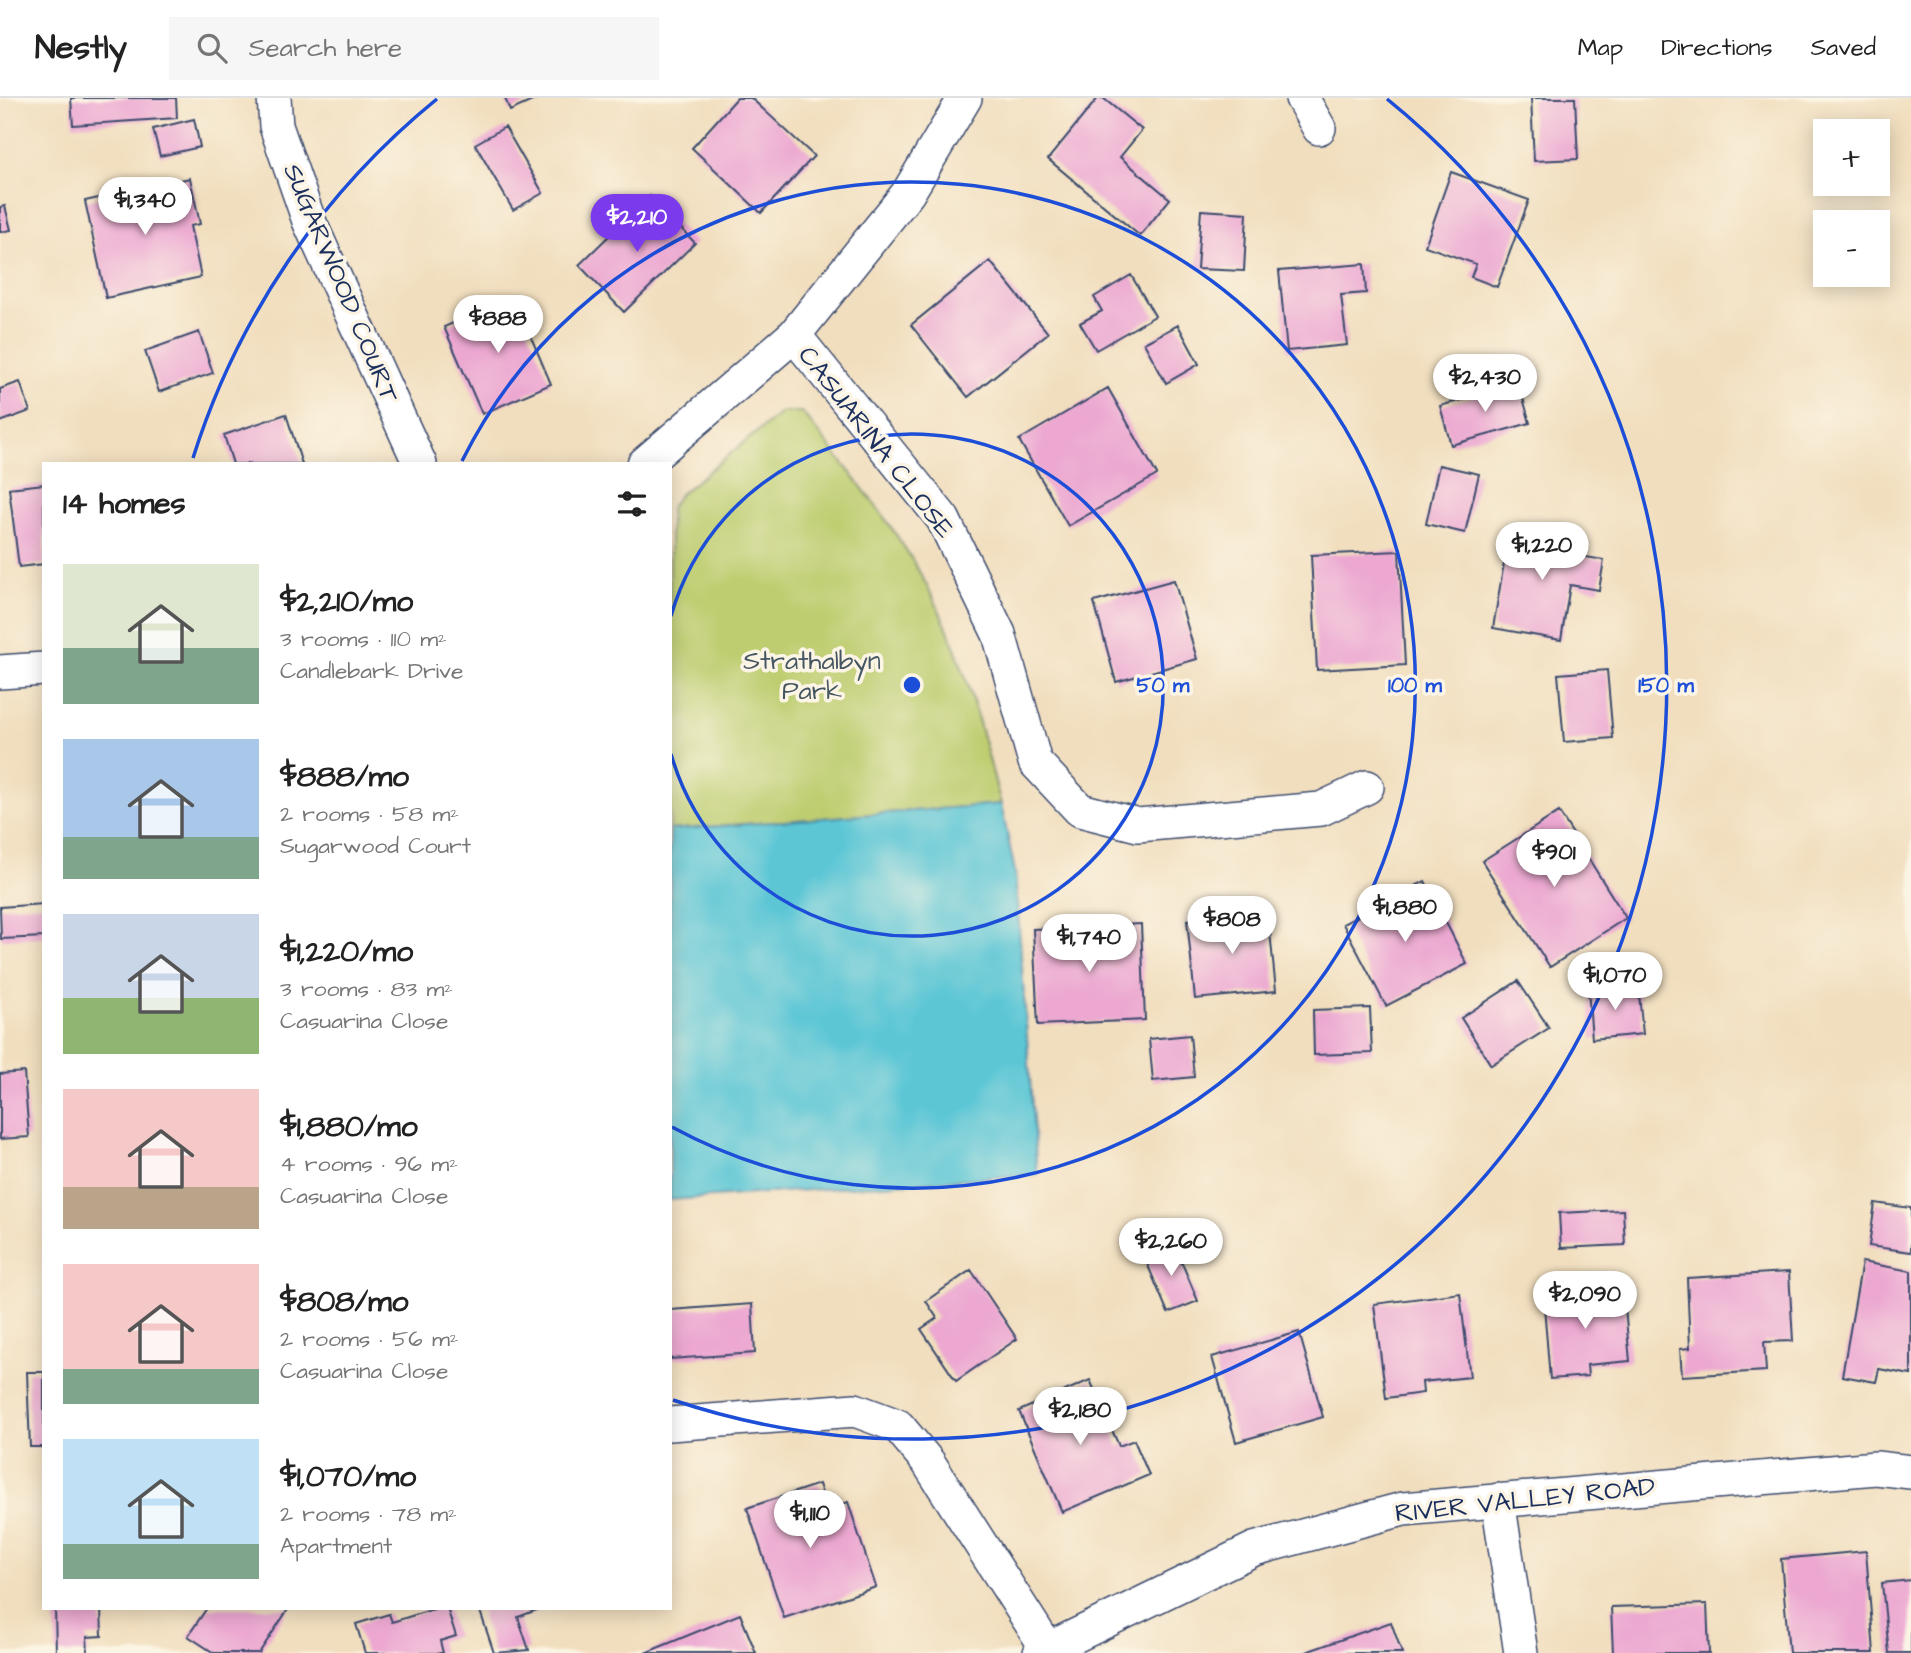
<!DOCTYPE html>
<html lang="en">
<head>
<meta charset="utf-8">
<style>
	:root { --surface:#fff; --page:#f6f6f6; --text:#222; --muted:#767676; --line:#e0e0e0; --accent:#7c3aed }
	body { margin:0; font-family:"Architects Daughter",sans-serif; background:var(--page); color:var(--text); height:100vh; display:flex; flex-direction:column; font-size:26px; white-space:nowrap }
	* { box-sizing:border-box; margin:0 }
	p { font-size:23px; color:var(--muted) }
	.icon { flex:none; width:38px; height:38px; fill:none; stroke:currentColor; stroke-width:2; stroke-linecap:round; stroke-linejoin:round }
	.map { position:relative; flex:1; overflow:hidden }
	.side { position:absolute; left:42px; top:364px; width:630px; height:1148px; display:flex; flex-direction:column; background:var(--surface); border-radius:0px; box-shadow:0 4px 18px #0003 }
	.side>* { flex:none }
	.tools { position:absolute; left:1813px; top:21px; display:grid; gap:14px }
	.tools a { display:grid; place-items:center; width:77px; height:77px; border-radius:0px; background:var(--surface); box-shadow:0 4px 18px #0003; font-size:35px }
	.price { position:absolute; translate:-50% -60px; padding:0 16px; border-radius:24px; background:#fff; color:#222; font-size:23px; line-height:46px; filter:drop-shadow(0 2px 4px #0008) }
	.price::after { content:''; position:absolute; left:50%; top:42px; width:21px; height:16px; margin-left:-10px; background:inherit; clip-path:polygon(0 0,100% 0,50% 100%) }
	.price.selected { background:var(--accent); color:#fff }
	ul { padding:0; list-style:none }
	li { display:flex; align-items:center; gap:21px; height:175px; padding:0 21px }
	li span { display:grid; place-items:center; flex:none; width:196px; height:140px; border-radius:0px; color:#555 }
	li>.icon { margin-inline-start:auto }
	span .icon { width:84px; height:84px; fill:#fffc; stroke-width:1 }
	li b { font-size:30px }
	h2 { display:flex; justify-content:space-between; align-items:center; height:84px; padding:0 21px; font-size:30px }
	header { display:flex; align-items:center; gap:42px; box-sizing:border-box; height:98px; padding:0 35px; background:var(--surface); border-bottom:2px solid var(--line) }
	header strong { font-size:33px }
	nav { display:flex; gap:38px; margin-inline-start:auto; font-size:24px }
	.search { width:490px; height:63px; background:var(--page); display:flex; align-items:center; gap:18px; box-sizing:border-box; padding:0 24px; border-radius:0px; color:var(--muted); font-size:26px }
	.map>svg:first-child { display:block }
	.green { fill:#becd6f; stroke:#6c7e66; stroke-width:2 }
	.water { fill:#5bc6d5; stroke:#3b7a9a; stroke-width:2 }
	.building { fill:#eca8d1 }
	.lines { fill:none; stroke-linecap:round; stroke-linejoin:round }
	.street-casing { stroke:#3b496c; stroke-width:36 }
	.street { stroke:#fff; stroke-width:33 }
	.ring { fill:none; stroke:#1d4ed8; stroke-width:3.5 }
	.labels { text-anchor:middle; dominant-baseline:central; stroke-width:7; stroke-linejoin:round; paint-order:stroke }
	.street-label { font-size:26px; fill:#1b2f5e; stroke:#fcf5e5 }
	.park-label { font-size:26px; fill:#445662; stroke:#fcf5e5 }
	.centre { fill:#1d4ed8; stroke:#fcf5e5; stroke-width:3.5 }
	.ring-label { font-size:21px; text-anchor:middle; font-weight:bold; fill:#1d4ed8; stroke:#fcf5e5; stroke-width:7; stroke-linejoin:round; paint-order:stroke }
</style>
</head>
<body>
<header>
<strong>Nestly</strong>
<div class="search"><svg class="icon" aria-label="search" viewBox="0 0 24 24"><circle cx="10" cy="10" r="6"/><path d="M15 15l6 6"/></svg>Search here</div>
<nav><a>Map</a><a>Directions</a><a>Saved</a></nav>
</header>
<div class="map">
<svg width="1911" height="1555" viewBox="0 0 1911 1555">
	<rect width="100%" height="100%" fill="#fcf5e5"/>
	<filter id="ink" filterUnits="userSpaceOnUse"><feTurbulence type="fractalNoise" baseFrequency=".0143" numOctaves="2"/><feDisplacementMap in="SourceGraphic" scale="14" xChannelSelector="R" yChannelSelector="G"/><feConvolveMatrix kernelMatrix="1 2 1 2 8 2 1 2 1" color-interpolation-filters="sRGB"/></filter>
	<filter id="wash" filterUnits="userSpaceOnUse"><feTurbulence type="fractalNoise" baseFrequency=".00686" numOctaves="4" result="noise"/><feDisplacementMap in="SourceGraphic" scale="28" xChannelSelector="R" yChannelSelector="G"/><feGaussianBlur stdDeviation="1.57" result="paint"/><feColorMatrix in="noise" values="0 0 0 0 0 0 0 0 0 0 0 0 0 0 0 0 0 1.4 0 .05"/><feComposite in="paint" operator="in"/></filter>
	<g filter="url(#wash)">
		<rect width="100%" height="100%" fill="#f1debe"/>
		<path class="green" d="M782 314H802C846 370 894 425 927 488 964 556 981 633 1001 706L670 732V410L679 397Z"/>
		<path class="water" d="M1001 706 1015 774 1037 1076 670 1102V732Z"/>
		<g id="blocks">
			<path class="building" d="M71 0H176L177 20 73 27Z
				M505 0H539L510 13Z
				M737 0H751L814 58 761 115 692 50Z
				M1098 0H1103L1142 32 1120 59 1170 101 1140 138 1048 61Z
				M1531 0H1575L1578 61 1534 63Z
				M194 21 200 49 160 58 153 31Z
				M505 29 543 95 513 112 475 46Z
				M1451 74 1529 102 1497 189 1471 179 1476 166 1425 148Z
				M190 80 200 126 190 128 201 179 106 200 85 103Z
				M650 98 695 145 624 214 579 167Z
				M5 108 11 132 0 134V109Z
				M1201 112 1247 115 1244 173 1197 171Z
				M990 163 1048 235 968 299 911 227Z
				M1364 166 1366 195 1341 197 1347 247 1287 253 1279 173Z
				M1131 177 1155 218 1096 252 1080 225 1102 213 1094 199Z
				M514 199 551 286 482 316 444 229Z
				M1178 227 1199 266 1166 285 1144 245Z
				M199 234 213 275 159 294 145 253Z
				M20 284 30 313 0 324V291Z
				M1519 286 1530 325 1451 347 1440 308Z
				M1108 290 1157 377 1068 428 1019 342Z
				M286 316 302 366H233L224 337Z
				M1439 367 1479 376 1465 435 1426 426Z
				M44 386V466L19 469 9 390Z
				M1510 430 1583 443 1580 458 1604 462 1599 492 1570 487 1561 542 1493 530Z
				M1399 453 1405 567 1317 572 1311 457Z
				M1174 482 1197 561 1116 584 1094 504Z
				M1607 572 1613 640 1564 644 1558 576Z
				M1559 714 1626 820 1550 869 1482 763Z
				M1425 783 1467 866 1386 908 1343 826Z
				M44 806V839L1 841 0 809Z
				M1268 814 1276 893 1195 901 1187 822Z
				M1141 826 1145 922 1038 927 1033 831Z
				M1518 883 1549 930 1491 967 1461 920Z
				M1638 886 1643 936 1592 941 1588 891Z
				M1370 910 1372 955 1314 957 1313 912Z
				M1190 937 1194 979 1153 983 1149 941Z
				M24 974 29 1039 0 1041V976Z
				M1875 1105 1911 1110V1154L1869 1148Z
				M1623 1112 1625 1147 1561 1150 1559 1115Z
				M1174 1146 1198 1203 1168 1215 1144 1158Z
				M1862 1164 1911 1173V1277L1879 1271 1876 1284 1842 1278Z
				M971 1172 1017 1241 956 1283 921 1231 937 1220 926 1203Z
				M1789 1174 1793 1243 1764 1244 1766 1273 1682 1278 1680 1251 1690 1250 1687 1180Z
				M1623 1189 1630 1263 1587 1267 1588 1278 1550 1281 1543 1196Z
				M1460 1195 1470 1279 1422 1284 1423 1295 1386 1300 1374 1206Z
				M752 1206 755 1255 670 1261V1212Z
				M1299 1234 1323 1319 1236 1344 1212 1259Z
				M27 1274H44V1349H30Z
				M1090 1282 1119 1348 1134 1342 1149 1377 1062 1414 1019 1313Z
				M819 1386 827 1411 848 1404 876 1489 784 1520 747 1410Z
				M1866 1453 1874 1555H1789L1781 1461Z
				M1911 1482V1555H1889L1882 1485Z
				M1707 1506 1709 1555H1613L1611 1509Z
				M55 1510H101L102 1538 87 1539 88 1555H56Z
				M207 1510H289L259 1555H214L188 1538Z
				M437 1510H447L456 1538 440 1543 443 1555H365L356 1526 389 1516 392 1524Z
				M479 1510H542L518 1519 529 1552 494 1555Z
				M740 1516 756 1555H645Z
				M1391 1524 1402 1555H1303Z"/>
		</g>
	</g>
	<g filter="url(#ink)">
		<use href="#blocks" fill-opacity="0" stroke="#3b496c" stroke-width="2"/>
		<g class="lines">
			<g class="street-casing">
				<path id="street" d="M274 0 276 28 309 123 420 366
					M1302 0 1319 30
					M794 237 943 421 999 536 1035 664 1080 712 1138 727 1321 711 1367 689
					M644 366 794 237 908 95 965 0
					M0 574 44 571
					M670 1326 855 1312 898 1328 928 1364 1047 1550
					M1498 1402 1521 1555
					M1040 1555 1254 1451 1403 1411 1876 1370 1911 1374"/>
			</g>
			<use href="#street" class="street"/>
		</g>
	</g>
	<g class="ring">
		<path d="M671 518A251 251 0 1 1 671 656"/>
		<path d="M462 363A503 503 0 1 1 672 1029"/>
		<path d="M193 360A754 754 0 0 1 437 1M1387 1A754 754 0 0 1 673 1302"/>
	</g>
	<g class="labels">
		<g class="street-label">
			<text transform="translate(341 185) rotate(67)">SUGARWOOD COURT</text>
			<text transform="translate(876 344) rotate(52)">CASUARINA CLOSE</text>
			<text transform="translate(1525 1402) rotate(-6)">RIVER VALLEY ROAD</text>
		</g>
		<g class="park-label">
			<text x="812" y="563">Strathalbyn<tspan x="812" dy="30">Park</tspan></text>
		</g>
	</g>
	<circle cx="912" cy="587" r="10" class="centre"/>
	<g class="ring-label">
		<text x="1163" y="594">50 m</text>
		<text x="1415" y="594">100 m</text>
		<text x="1666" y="594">150 m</text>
	</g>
</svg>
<div class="tools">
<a>+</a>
<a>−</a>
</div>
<b class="price" style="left:145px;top:139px">$1,340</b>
<b class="price selected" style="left:637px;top:156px">$2,210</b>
<b class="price" style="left:498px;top:257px">$888</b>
<b class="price" style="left:1485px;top:316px">$2,430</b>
<b class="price" style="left:1542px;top:484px">$1,220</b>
<b class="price" style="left:1554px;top:791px">$901</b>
<b class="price" style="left:1405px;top:846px">$1,880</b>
<b class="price" style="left:1232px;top:858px">$808</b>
<b class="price" style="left:1089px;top:876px">$1,740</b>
<b class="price" style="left:1615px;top:914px">$1,070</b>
<b class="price" style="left:1171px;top:1180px">$2,260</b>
<b class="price" style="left:1585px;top:1233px">$2,090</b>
<b class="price" style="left:1080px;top:1349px">$2,180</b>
<b class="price" style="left:810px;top:1452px">$1,110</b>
<section class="side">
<h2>14 homes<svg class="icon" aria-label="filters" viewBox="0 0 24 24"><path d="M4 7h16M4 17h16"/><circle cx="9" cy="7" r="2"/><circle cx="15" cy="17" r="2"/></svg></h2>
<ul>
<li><span style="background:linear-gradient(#dfe7d0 60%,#7fa58c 0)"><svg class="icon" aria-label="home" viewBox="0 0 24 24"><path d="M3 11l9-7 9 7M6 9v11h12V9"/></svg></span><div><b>$2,210/mo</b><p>3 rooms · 110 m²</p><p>Candlebark Drive</p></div></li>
<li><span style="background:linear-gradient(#a9c7e8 70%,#7fa58c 0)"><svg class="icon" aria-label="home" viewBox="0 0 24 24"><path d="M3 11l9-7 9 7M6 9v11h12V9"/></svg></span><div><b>$888/mo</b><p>2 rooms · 58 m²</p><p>Sugarwood Court</p></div></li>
<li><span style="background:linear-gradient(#c9d6e8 60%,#8fb573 0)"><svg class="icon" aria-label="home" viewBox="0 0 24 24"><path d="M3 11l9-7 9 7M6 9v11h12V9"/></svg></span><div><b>$1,220/mo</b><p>3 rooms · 83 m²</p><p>Casuarina Close</p></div></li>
<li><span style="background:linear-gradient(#f6c9c9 70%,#b9a48a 0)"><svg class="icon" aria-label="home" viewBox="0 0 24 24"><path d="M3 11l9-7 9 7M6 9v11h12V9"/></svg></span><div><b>$1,880/mo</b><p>4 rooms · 96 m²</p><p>Casuarina Close</p></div></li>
<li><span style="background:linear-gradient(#f6c9c9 75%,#7fa58c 0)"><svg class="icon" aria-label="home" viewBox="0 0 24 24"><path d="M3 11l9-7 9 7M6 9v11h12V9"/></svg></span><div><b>$808/mo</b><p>2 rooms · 56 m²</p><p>Casuarina Close</p></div></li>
<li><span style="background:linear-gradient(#bfe0f5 75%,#7fa58c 0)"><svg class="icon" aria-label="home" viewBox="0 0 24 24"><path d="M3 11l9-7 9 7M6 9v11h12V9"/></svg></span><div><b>$1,070/mo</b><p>2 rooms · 78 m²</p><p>Apartment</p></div></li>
</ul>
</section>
</div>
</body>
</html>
